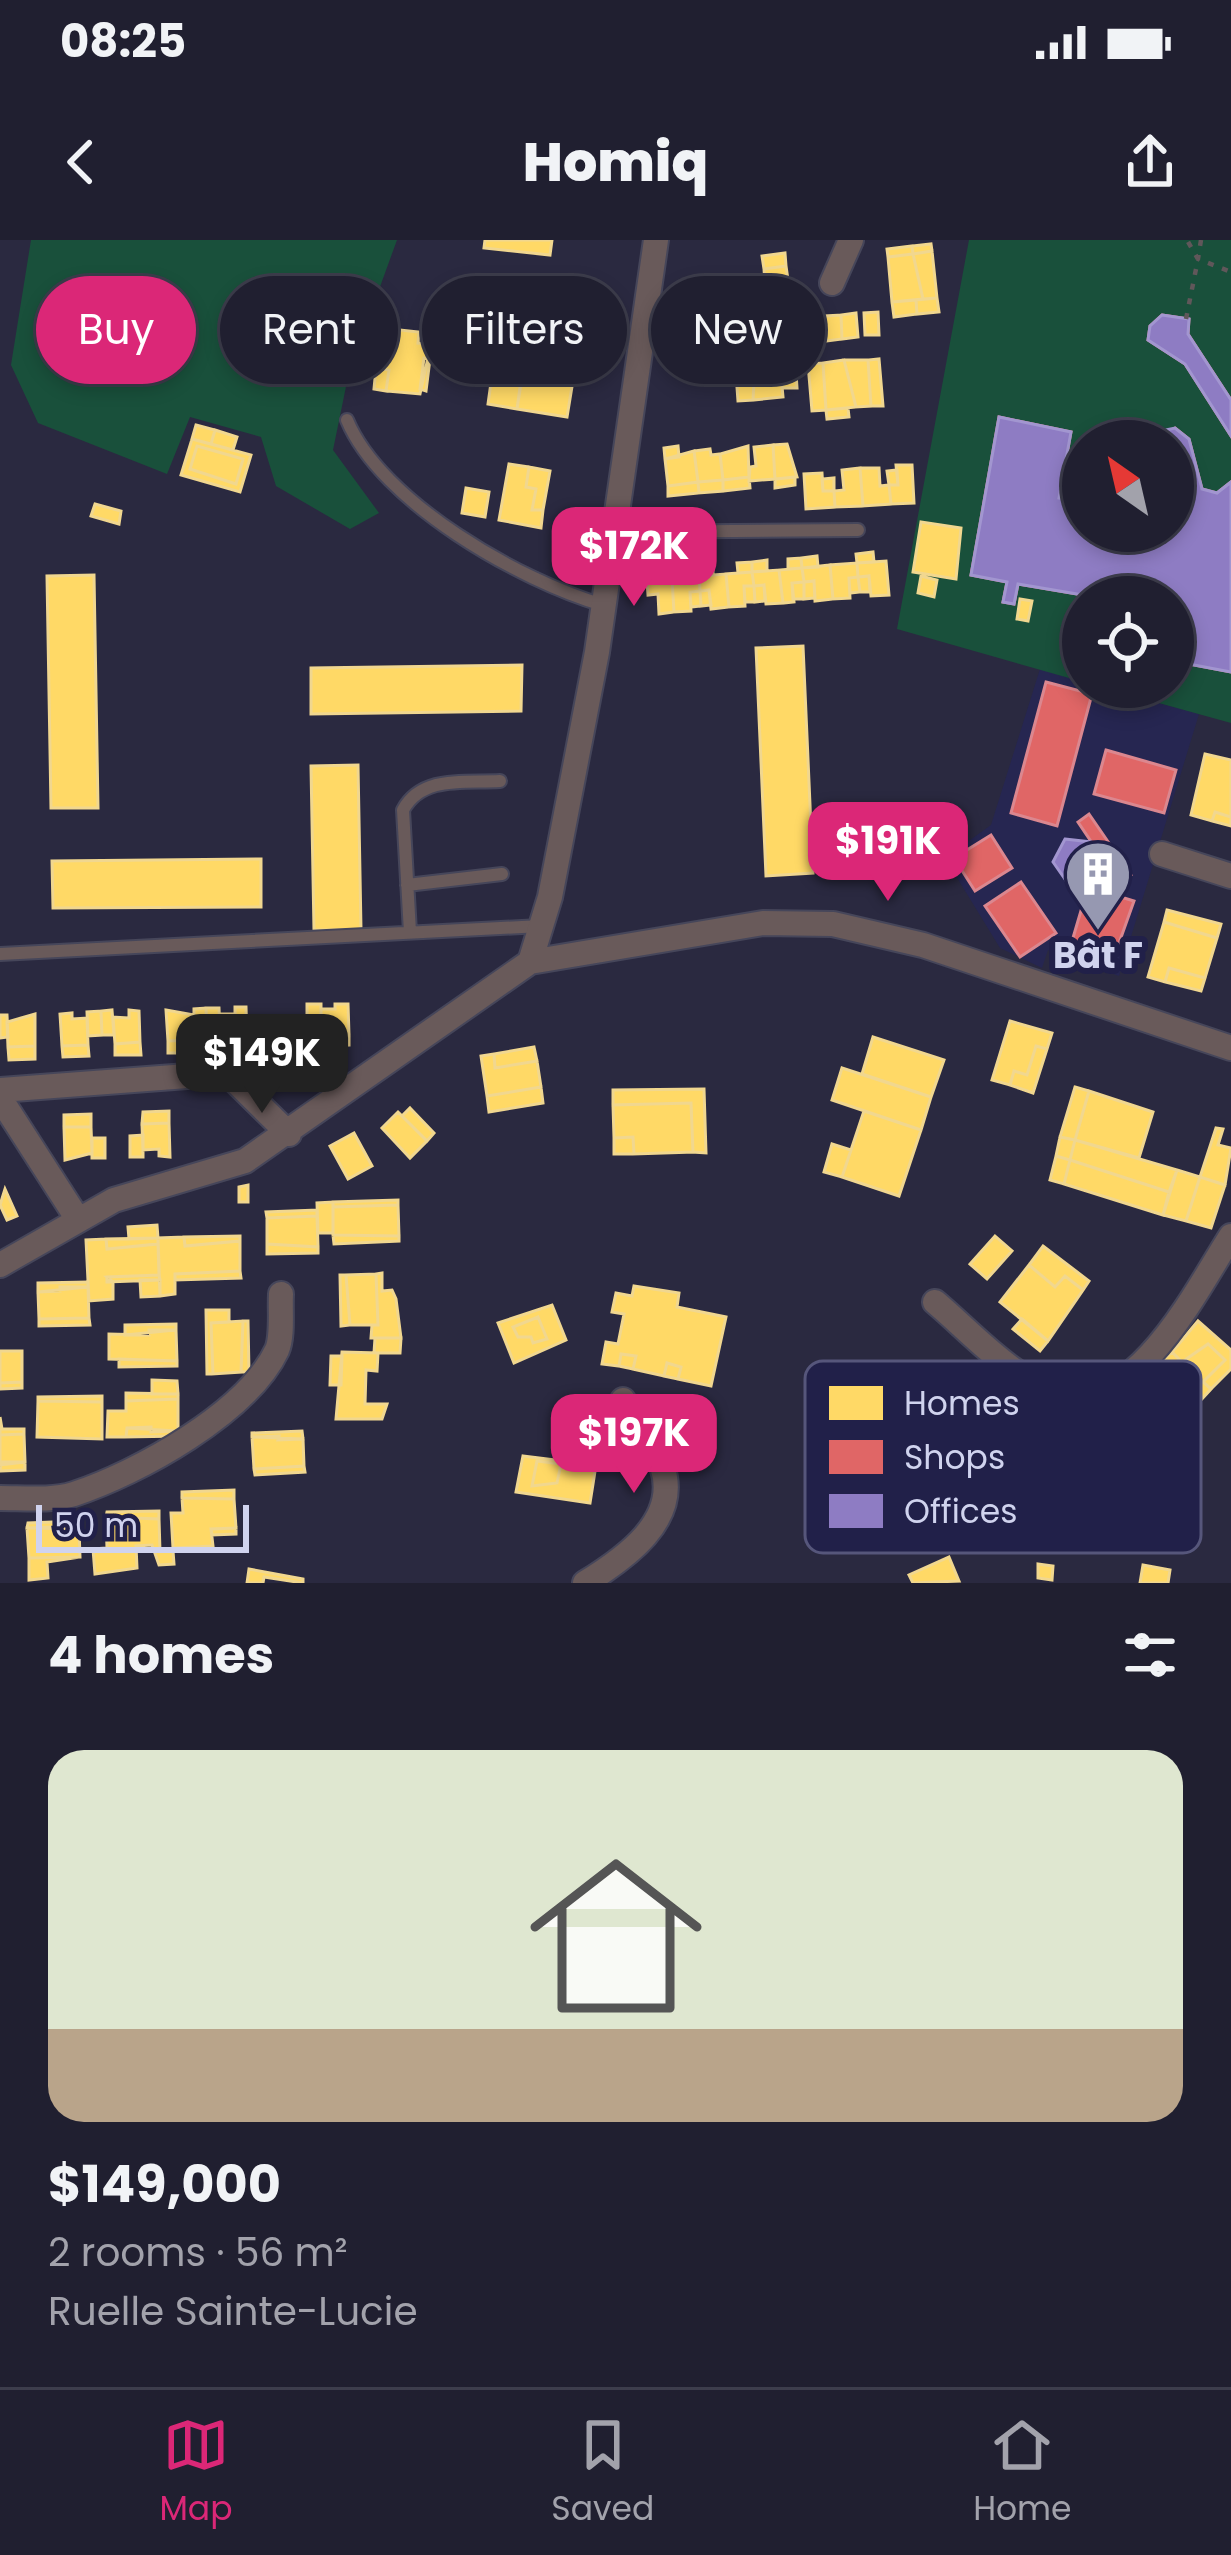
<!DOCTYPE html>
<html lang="en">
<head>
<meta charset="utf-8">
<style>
	:root { --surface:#201f30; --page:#2d2c3c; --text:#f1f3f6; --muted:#a2a2ab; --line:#3d3d4c; --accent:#db2777 }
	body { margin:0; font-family:Poppins,sans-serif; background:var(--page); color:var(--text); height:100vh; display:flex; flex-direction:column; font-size:45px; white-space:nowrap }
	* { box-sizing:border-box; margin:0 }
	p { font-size:39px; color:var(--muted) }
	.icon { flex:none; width:66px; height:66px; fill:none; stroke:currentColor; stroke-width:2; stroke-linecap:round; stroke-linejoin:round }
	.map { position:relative; height:1343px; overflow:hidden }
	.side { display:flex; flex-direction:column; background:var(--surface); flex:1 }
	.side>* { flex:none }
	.banner { position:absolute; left:36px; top:36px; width:1161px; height:108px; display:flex; gap:24px }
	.needle { width:78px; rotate:326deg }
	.tools { position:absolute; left:1062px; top:180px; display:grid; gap:24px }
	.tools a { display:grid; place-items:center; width:132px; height:132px; border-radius:50%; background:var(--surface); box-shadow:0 6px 18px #0003,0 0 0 3px var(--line); font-size:60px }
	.scale { position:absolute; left:36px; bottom:30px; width:213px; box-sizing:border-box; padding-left:12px; border:6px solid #d0d3ee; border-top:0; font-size:33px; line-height:42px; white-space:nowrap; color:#d0d3ee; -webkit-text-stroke:9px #212049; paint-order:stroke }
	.price { position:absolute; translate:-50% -102px; padding:0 27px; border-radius:24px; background:var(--accent); color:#fff; font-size:39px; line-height:78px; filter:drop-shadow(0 3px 6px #0008) }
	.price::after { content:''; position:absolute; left:50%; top:72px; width:36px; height:27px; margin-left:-18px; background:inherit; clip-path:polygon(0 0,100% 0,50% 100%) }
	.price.selected { background:#222; color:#fff }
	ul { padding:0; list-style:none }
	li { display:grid; align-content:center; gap:24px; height:636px; padding:0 48px }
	li span { display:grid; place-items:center; height:372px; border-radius:36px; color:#555 }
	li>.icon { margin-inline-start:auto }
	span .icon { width:216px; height:216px; fill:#fffc; stroke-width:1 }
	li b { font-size:51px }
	h2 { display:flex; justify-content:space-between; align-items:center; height:144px; padding:0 48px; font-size:51px }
	.tag { padding:0 42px; border-radius:54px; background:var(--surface); box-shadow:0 6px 18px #0003,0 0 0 3px var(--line); font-size:42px; line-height:108px }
	.tag.selected { background:var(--accent); color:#fff }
	.status { display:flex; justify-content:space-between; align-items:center; height:84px; padding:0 60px; background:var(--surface); direction:ltr }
	.status svg { height:33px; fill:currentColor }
	header { display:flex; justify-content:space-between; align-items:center; height:156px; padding:0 48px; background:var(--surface); font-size:54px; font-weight:800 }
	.tabs { display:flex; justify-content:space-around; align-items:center; height:168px; border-top:3px solid var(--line); background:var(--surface); font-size:33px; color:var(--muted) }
	.tabs a { display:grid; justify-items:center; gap:6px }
	.tabs .selected { color:var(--accent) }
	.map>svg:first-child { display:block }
	.built { fill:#262651 }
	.green { fill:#19503b; fill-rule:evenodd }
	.homes { fill:#ffd966; stroke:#f1d78f; stroke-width:3; fill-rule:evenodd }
	.shops { fill:#e06666; stroke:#db878f; stroke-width:3 }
	.offices { fill:#8e7cc3; stroke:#a296d0; stroke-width:3 }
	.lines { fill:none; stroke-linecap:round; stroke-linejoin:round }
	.service-casing { stroke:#46465a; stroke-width:16 }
	.minor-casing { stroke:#46465a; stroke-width:28 }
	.path { stroke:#60575a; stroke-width:4.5; stroke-dasharray:6 9; stroke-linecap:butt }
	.service { stroke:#695a5a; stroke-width:12 }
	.minor { stroke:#695a5a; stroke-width:24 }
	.labels { text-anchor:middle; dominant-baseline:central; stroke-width:12; stroke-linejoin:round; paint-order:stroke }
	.poi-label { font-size:36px; font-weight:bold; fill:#d0d3ee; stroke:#212049 }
	.key { fill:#212049; stroke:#56567b; stroke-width:3 }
	.key-label { font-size:33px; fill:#d0d3ee }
</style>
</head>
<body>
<div class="status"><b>08:25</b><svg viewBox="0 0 49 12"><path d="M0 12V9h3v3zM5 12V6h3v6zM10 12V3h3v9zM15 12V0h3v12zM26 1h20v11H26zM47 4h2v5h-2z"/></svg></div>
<header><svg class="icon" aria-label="back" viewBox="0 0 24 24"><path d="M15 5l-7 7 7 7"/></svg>Homiq<svg class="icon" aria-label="share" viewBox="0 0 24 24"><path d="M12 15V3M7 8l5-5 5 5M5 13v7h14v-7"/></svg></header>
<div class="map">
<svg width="1231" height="1343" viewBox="0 0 1231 1343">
	<rect width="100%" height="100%" fill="#2a2940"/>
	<path class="built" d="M1040 429 1083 442V447H1101L1199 474 1119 736 1048 710 1042 728 1000 708 945 618 991 585Z"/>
	<path class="green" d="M31 0H397L349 132 333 210 379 273 350 289 276 246 261 197 190 177 167 234 38 183 11 125Z
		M969 0H1231V483L1101 447H1173V357H1083V442L897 389ZM1083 201H1173V291H1083Z"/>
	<path class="homes" d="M485 0H552L550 15 484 8Z
		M931 4 932 11 913 14 912 6Z
		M912 6 913 14 888 17 887 9Z
		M932 11 937 58 923 59 913 14Z
		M785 13 786 26 764 29 762 16Z
		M913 14 923 59 892 62 888 17Z
		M786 26 788 40 765 43 764 29Z
		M790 55 791 72 767 74 766 58Z
		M937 58 939 72 917 74 916 60Z
		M916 60 917 74 894 77 892 62Z
		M878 72 879 95H865L864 73Z
		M856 73 858 97 842 99 841 75Z
		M819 75 821 101 806 103 804 76Z
		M841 75 842 99 826 101 825 76Z
		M381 88 419 92 418 103 431 104 420 154 386 151 389 130 376 128Z
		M528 89 566 97 563 120 576 122 567 177 517 169Z
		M794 101 797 148H782L778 103Z
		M778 103 783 157 753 160 756 104Z
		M756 104 753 160 738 161 734 106Z
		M495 114 525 118 517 169 488 164Z
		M424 118 430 119 426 151 420 149Z
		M879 119 883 166H871L868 120Z
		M844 120 856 167 826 170 823 123Z
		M844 120H868L871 166 856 167Z
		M823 123 826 170 812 171 808 124Z
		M376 128 389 130 386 151 374 149Z
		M848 168 849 177 827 179 826 170Z
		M196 185 215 190 211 204 192 199Z
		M215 190 237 197 233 210 211 204Z
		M192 199 251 215 240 252 181 235ZM197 206 243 219 236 244 190 229Z
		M787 204 797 237 775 239 773 205Z
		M773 205 775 239 749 241 750 227 756 226 754 207Z
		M197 206 243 219 236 244 190 229Z
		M678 206 679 217 665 219 664 208Z
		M748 206 749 237 723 240 720 214Z
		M710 209 711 215 720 214 723 240 698 242 694 211Z
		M694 211 698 242 668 246 665 219Z
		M509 224 529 227 526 247 536 249 532 270H543L541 288 499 280Z
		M896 225H912L914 263 891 264 889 245H898Z
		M529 227 550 231 543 270H532L536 249 526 247Z
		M860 228 863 266 835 267 834 251 844 250 842 230Z
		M860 228H879L880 246 889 245 891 264 863 266Z
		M897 230 898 245H889L887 231Z
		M822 233 823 251H834L835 267 806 269 804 234Z
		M749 237 750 248 723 251V240Z
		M795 237V245L775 248V239Z
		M834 238V251H823L822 239Z
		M723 240V251L699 253 698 242Z
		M698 242 699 253 668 256V246Z
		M466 248 489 252 485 277 462 273Z
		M95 264 121 271 119 284 91 276Z
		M921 282 961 288 956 339 913 332Z
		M873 312 874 322 857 323 856 314Z
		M817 316 818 327 802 328 801 318Z
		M801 318 802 328 788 329V319Z
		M767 320V331L752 332V322Z
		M886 321 889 355 871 356 869 336 858 337 857 323Z
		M752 322V332L738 333 737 323Z
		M857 323 858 337 849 338 850 358 833 359 830 325Z
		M713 325V335L699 336 698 327Z
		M830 325 833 359 815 361 814 341 804 342 802 328Z
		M698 327 699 336 684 337 683 328Z
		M802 328 804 342 792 343 794 362 783 363 779 330Z
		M779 330 783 363 766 364 764 345 754 346 752 332Z
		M752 332 754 346H744L745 366 729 367 726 334Z
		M726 334 729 367 711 369 709 350 700 351 699 336Z
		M94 335 98 568H51L47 336Z
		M699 336 700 351 690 352 691 371 674 372 672 339Z
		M869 336 870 352H860L858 337Z
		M921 336 937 340 934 357 918 353Z
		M858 337 860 352 850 353 849 338Z
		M672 339 674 372 659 374 658 354 648 355 647 341Z
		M814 341 815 358 804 359V342Z
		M804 342V359H793L792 343Z
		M764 345 765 361 755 362 754 346Z
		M744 346H754L755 362H745Z
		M709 350 711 365 701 366 700 351Z
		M700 351 701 366 691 367 690 352Z
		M1020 359 1032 361 1028 381 1017 379Z
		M803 406 813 633 766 636 756 408Z
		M522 425 521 471 311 474V428Z
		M1205 514 1231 520V577L1215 572 1212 581 1191 575Z
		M358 525 361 690H314L311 526Z
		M1215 572 1231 577V586L1212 581Z
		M261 619V667L53 668 52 621Z
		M1167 670 1221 684 1217 698 1164 682Z
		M1164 682 1217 698 1205 738 1169 728 1165 742 1148 737Z
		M1169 728 1205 738 1201 751 1165 742Z
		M307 764H321V786H307Z
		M335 764H348L349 795H321V769H335Z
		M235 767H246L247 799H221L220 774H235Z
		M206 768 207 790 194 791V769Z
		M206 768H219L220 790H207Z
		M112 770 114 795H102L101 771Z
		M129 770 139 771 140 802 115 804 113 777 129 778Z
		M166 770 194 775 195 800 168 801Z
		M101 771 102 795 88 796 87 772Z
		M72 773V779L87 778 88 805 62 806 60 774Z
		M35 774V806L8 807 7 782Z
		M0 775H7L8 797 0 798Z
		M1010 781 1052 793 1047 809 1036 806 1027 835 1014 831 1010 845 992 840Z
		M321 795H349V805L321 806Z
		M873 797 944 820 931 857 862 834Z
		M221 799H247V810L221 811Z
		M195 800V813H168V801Z
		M140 802 141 815H115V804Z
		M88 805 89 816 63 817 62 806Z
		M35 806V819L9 820 8 807Z
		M1036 806 1047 809 1033 853 1010 845 1014 831 1027 835Z
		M534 807 537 821 495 828 494 814Z
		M494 814 495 828 537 821 541 847 487 856 481 816Z
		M842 828 931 857 921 890 832 860Z
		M541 847 543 863 489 872 487 856Z
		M1075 847 1089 851 1075 900 1060 897Z
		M704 849 706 913 693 912 691 863 613 865V850Z
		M1089 851 1153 872 1139 918 1075 900Z
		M691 863 693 912 634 914 633 897 614 898 613 865Z
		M410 868 434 893 427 901 402 876Z
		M169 871V883L142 884 143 872Z
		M864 871 921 890 899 956 842 937Z
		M398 872 427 901 410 918 382 888Z
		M91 874V887H64V875Z
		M169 883 170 917 159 916V909L143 910 142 884Z
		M64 887H91L92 913 65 920Z
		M1216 888 1223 889 1218 905 1231 908 1225 945 1200 937Z
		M354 893 372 926 348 939 330 906Z
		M143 895V917H130V896Z
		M633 897 634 914H614V898Z
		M1060 897 1075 900 1070 920 1056 916Z
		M92 898H105V918H92Z
		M1075 900 1177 930 1169 952 1070 920Z
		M832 904 851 910 842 937 824 932Z
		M1056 916 1070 920 1064 944 1050 940Z
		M1070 920 1169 952 1163 975 1064 944Z
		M1177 930 1200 937 1186 981 1163 975Z
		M1200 937 1225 945 1211 988 1186 981Z
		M248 945V962H239V947Z
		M5 949 17 976 7 980 0 965Z
		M398 960V965L333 967V962Z
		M333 962V993H318L317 963Z
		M398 965 399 996 333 995V967Z
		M317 970V976L267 978 266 972Z
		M317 976 318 1007 267 1004V978Z
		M157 985 158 998 129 999 128 987Z
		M333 995 399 996V1001L334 1004Z
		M240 996V1001L185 1006 184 997Z
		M995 996 1012 1011 987 1039 970 1024Z
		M184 997 185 1006 240 1001V1031L175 1034V1054L160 1056 158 998Z
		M158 998V1004L107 1009 106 999Z
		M106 999 107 1009 158 1004 159 1035 107 1037 113 1042V1059L89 1061 86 1000Z
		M267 1004 318 1007V1013L267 1014Z
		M1043 1006 1089 1041 1083 1050 1065 1036 1055 1047 1029 1025Z
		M1029 1025 1055 1047 1065 1036 1083 1050 1048 1101 1000 1062Z
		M240 1031 241 1038 175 1040V1034Z
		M382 1033V1051L392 1050 396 1059 401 1098H371L372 1085H378L376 1034Z
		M376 1034 378 1085H350L346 1035Z
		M159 1035 160 1040 107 1042V1037Z
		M340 1035H346L350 1085 341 1086Z
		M140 1040H160V1056L141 1057Z
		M88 1042V1047L38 1052V1043Z
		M634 1046 679 1053 677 1067 726 1077 711 1146 678 1139 681 1127 667 1123 664 1136 633 1129 636 1116 621 1114 619 1126 602 1124 606 1102 618 1104 624 1074 612 1072 616 1053 632 1056Z
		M60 1047H88L89 1078 39 1079 38 1052 60 1051Z
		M552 1065 566 1100 514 1123 498 1083ZM538 1077 547 1099 533 1103 531 1097H518L513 1087Z
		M206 1070H229V1082L211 1083 213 1134H207Z
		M538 1077 547 1099 533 1103 531 1097H518L513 1087Z
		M89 1078 90 1085 39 1086V1079Z
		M1022 1079 1048 1101 1040 1111 1013 1089Z
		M243 1081 241 1132 213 1134 211 1083Z
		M243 1081H248L249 1132H241Z
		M1198 1081 1231 1110V1129L1211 1149 1203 1142 1225 1120 1208 1104 1182 1122 1172 1112Z
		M176 1084V1090L125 1095V1085Z
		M149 1090H176L177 1121 109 1119V1094L149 1095Z
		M375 1098H401L400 1113H374Z
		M1208 1104 1225 1120 1203 1142 1211 1149 1199 1162 1159 1124 1172 1112 1182 1122Z
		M0 1111H22V1142L0 1143Z
		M342 1112 378 1113 377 1131 366 1130 365 1164H387L382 1179H336Z
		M621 1114 636 1116 633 1129 619 1126Z
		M331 1116H342L341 1145H330Z
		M119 1119 177 1121V1126L119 1127Z
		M667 1123 681 1127 678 1139 664 1136Z
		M152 1140 177 1141 178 1154H152Z
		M22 1142V1148L0 1149V1143Z
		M126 1153 178 1154V1159L126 1161Z
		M102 1156V1162L38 1161V1157Z
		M178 1159V1191L127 1188 126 1197H107L108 1171H126V1161Z
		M38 1161 102 1162V1199L37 1197Z
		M0 1177 2 1189H24V1194L0 1195Z
		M151 1187V1192L178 1191 179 1196 126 1197 127 1188Z
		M302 1191 303 1199 252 1197V1193Z
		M24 1194 25 1222 0 1225V1195Z
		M279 1196 278 1200 303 1199 304 1226 254 1229 252 1197Z
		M523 1216 596 1225 590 1263 516 1252ZM537 1221 561 1224 557 1243 532 1246Z
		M537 1221 561 1224 557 1243 532 1246Z
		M1 1222H25V1230L0 1231Z
		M304 1226 305 1232 255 1235 254 1229Z
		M234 1250V1259L182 1258V1252Z
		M182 1258 234 1259 236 1288 211 1289 213 1306 173 1308 171 1273H183Z
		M159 1271V1279L106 1277 107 1272Z
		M106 1277 159 1279 160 1311H173L174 1324 159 1325 152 1305 136 1306 137 1328 95 1334 93 1309 107 1308Z
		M78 1281 79 1289 27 1288 28 1283Z
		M53 1287 79 1289 80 1317 29 1318 27 1288Z
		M236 1288V1294L212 1295 211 1289Z
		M80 1317 47 1322 48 1338 29 1340V1318Z
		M949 1317 959 1341 913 1343 909 1335Z
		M1038 1324 1053 1326 1052 1340 1038 1338Z
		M1143 1325 1170 1330 1168 1343H1140Z
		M249 1329 303 1339V1343L264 1337 263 1343H247Z"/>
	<path class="shops" d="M1162 75 1189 79 1188 94 1231 160V196L1185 124 1148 100 1150 86Z
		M999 177 1071 192 1059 258 1083 262V291H1173V276L1231 286V432L1173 421V357H1083V405L1073 403 1083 355 1018 344 1014 364 1003 362 1007 342 971 335Z
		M1175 188 1189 199 1202 249 1217 253 1231 242V259L1173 255V201H1152Z
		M1046 442 1092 454 1057 586 1011 573Z
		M1106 510 1176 530 1164 573 1094 554Z
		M1089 574 1131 635 1119 643 1078 582Z
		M991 595 1012 628 975 651 954 618Z
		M1021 642 1056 693 1020 717 985 666Z
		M1088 647 1134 661 1113 720 1070 708Z"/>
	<path class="offices" d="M1162 75 1189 79 1188 94 1231 160V196L1185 124 1148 100 1150 86Z
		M999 177 1071 192 1059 258 1083 262V291H1173V201H1152L1166 190 1175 188 1189 199 1202 249 1217 253 1231 242V432L1173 421V357H1083V405L1073 403 1083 355 1018 344 1014 364 1003 362 1007 342 971 335Z
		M1065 599 1091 602 1103 618 1090 642H1067L1053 622Z"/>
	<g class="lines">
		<g class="service-casing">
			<path id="service" d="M347 180C381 262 520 341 603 365
				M615 292 858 290
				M407 645 502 634
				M410 692 403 570C422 535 465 543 500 541
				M0 714 541 686"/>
		</g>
		<g class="minor-casing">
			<path id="minor" d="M832 43 851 0
				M1162 614 1231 636
				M530 722 763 683 833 684 923 705 1231 808
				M0 850 227 833 289 894
				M0 858 77 978
				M0 1025 114 960 245 921 530 722 550 657 597 412 656 0
				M935 1062C971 1092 1016 1144 1064 1154 1138 1170 1198 1047 1231 996
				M0 1258C23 1258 52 1261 74 1254 138 1233 247 1173 277 1110 283 1096 280 1071 281 1054
				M585 1343C624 1319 681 1280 662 1226 655 1203 635 1180 623 1160"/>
		</g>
		<path class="path" d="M1201 0 1198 19 1231 32
			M1186 79 1198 19 1187 0"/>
		<use href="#service" class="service"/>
		<use href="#minor" class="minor"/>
	</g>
	<defs>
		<g id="building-pin" transform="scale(3.45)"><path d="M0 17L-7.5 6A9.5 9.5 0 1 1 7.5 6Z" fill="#9698b1" stroke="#212049"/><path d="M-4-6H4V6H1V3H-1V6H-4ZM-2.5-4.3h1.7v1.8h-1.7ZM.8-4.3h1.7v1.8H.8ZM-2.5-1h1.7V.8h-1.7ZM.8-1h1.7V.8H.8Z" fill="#fff"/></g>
	</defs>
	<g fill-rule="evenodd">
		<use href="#building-pin" x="1098" y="634"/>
	</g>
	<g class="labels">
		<g class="poi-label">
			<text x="1098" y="715">Bât F</text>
		</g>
	</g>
	<rect x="805" y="1121" width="396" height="192" rx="18" class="key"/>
	<rect x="829" y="1146" width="54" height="34" fill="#ffd966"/>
	<rect x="829" y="1200" width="54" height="34" fill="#e06666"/>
	<rect x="829" y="1254" width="54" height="34" fill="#8e7cc3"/>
	<g class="key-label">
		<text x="904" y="1175">Homes</text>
		<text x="904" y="1229">Shops</text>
		<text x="904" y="1283">Offices</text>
	</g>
</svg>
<div class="tools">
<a><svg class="needle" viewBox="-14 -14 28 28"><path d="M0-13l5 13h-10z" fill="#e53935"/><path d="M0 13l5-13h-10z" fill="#a2a2ab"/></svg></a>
<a><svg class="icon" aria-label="locate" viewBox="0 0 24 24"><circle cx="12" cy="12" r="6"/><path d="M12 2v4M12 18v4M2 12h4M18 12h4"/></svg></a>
</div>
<div class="scale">50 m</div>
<b class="price" style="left:634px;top:369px">$172K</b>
<b class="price" style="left:888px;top:664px">$191K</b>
<b class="price selected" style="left:262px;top:876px">$149K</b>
<b class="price" style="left:634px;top:1256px">$197K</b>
<div class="banner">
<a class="tag selected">Buy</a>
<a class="tag">Rent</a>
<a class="tag">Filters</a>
<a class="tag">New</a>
</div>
</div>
<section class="side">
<h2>4 homes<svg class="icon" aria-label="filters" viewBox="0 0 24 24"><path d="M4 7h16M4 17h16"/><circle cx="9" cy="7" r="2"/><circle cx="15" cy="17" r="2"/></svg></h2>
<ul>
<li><span style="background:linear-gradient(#dfe7d0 75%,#b9a48a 0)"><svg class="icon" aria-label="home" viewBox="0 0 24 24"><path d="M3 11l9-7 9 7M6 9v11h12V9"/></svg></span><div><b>$149,000</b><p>2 rooms · 56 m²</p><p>Ruelle Sainte-Lucie</p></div></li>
</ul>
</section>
<nav class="tabs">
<a class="selected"><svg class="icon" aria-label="map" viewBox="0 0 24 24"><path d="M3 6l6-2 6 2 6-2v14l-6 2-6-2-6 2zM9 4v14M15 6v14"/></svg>Map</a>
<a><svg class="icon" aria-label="saved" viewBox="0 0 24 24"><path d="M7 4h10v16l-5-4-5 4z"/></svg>Saved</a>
<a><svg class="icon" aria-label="home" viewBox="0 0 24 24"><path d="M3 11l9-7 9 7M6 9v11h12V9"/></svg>Home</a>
</nav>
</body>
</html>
